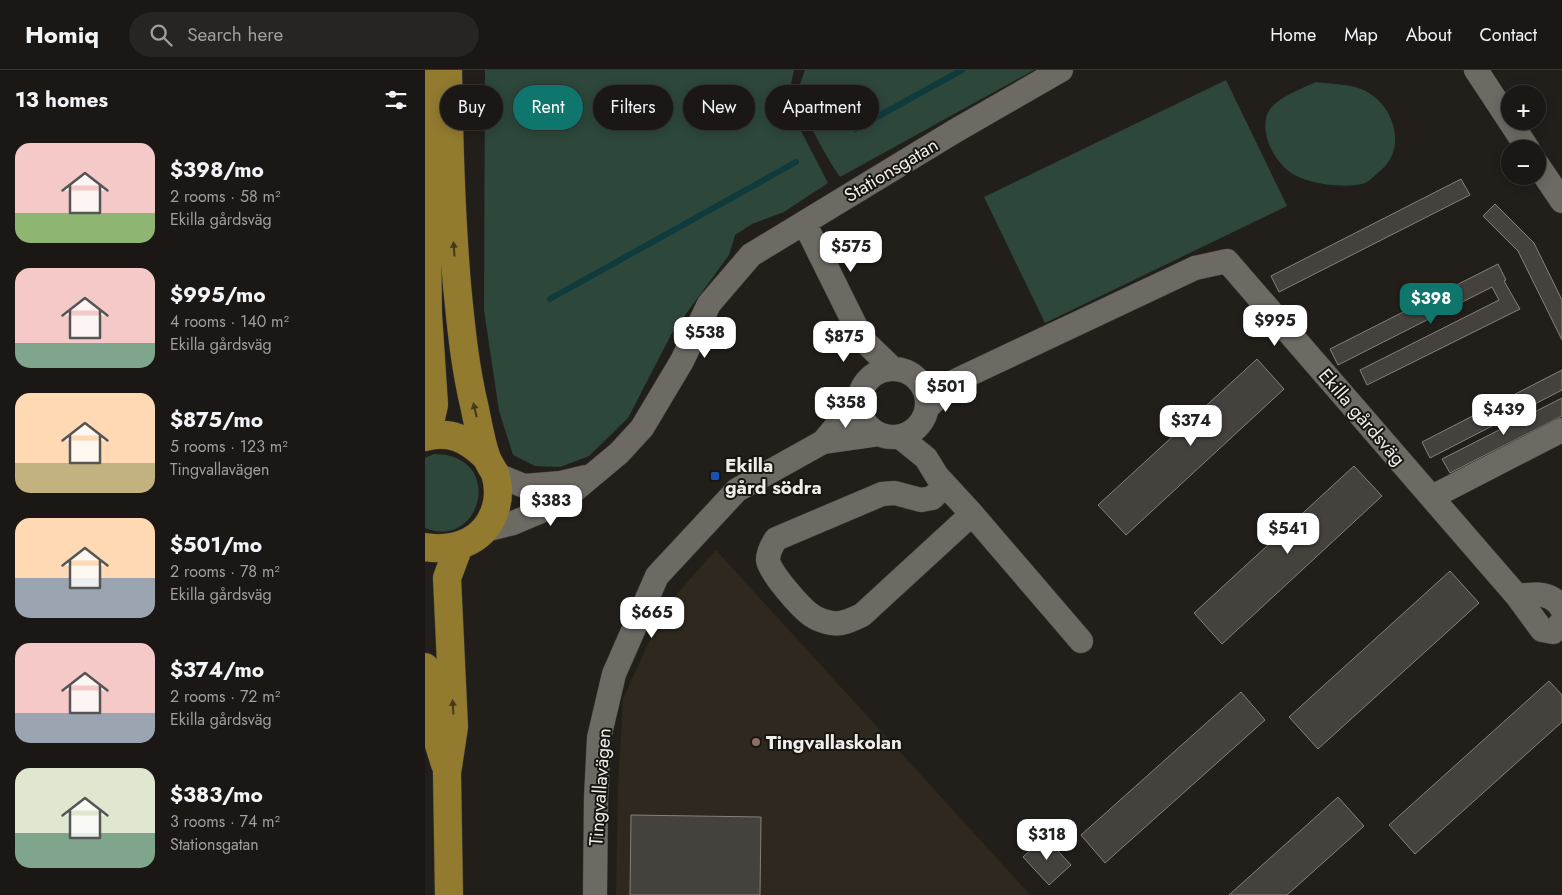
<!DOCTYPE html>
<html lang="en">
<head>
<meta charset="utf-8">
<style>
	:root { --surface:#1a1714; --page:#272422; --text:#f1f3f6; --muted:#9f9fa0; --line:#383634; --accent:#0f766e }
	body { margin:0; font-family:Jost,sans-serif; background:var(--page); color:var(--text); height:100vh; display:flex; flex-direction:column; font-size:19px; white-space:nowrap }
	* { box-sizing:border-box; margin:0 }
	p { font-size:16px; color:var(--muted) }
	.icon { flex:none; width:28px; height:28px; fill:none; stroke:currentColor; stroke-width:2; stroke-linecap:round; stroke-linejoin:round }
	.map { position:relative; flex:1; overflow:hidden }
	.sheet { display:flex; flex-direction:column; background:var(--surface); width:425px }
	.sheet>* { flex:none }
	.top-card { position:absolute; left:15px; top:15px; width:475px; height:45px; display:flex; gap:10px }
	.buttons { position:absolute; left:1076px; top:15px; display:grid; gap:10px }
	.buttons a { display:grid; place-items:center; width:45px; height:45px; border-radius:50%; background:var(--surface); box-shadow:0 2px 12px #0003,0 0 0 1px var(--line); font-size:25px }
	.price { position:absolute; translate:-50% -42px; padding:0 11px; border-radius:10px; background:#fff; color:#222; font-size:16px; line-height:32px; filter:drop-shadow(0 1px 2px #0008) }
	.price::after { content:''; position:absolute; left:50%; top:30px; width:15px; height:11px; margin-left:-8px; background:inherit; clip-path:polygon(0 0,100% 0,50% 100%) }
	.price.selected { background:var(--accent); color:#fff }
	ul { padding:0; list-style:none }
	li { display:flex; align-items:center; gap:15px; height:125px; padding:0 15px }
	li span { display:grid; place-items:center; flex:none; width:140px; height:100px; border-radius:15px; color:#555 }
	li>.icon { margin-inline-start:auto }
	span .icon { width:60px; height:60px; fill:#fffc; stroke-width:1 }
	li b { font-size:21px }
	h2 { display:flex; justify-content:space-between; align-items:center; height:60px; padding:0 15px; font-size:21px }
	.tag { padding:0 18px; border-radius:22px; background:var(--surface); box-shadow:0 2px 12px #0003,0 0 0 1px var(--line); font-size:18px; line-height:45px }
	.tag.selected { background:var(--accent); color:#fff }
	header { display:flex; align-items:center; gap:30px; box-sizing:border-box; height:70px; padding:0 25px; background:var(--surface); border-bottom:1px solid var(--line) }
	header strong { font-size:24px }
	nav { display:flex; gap:28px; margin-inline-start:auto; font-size:18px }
	.search { width:350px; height:45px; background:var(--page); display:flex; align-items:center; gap:12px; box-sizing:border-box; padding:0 18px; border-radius:28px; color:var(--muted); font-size:19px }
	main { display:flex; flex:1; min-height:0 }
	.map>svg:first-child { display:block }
	.built { fill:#2e281e }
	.green { fill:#2d473b }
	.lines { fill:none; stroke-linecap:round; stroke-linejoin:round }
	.stream { stroke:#0f3b3d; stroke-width:6 }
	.building { fill:#45423d; stroke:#85817c }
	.minor-casing { stroke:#3d3b37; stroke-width:25 }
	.major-casing { stroke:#3d3b37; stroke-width:29 }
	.minor { stroke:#6d6a64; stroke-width:24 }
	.major { stroke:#927a2f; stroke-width:28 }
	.oneway { fill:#43391c }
	.transit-dot { fill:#1a4fb4; stroke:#181611; stroke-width:2 }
	.education-dot { fill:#8d6e63; stroke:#181611; stroke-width:2 }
	.labels { text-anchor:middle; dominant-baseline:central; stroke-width:4; stroke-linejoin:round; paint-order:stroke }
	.street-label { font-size:19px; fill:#f0eeea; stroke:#181611 }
	.poi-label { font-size:19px; font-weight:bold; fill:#f0eeea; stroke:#181611; text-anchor:start }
</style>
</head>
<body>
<header>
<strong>Homiq</strong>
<div class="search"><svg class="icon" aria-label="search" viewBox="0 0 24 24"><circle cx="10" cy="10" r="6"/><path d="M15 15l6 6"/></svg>Search here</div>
<nav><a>Home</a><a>Map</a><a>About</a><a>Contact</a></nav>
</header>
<main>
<section class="sheet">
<h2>13 homes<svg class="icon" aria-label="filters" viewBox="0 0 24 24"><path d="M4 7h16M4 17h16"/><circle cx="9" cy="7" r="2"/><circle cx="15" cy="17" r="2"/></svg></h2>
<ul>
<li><span style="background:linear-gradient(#f6c9c9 70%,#8fb573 0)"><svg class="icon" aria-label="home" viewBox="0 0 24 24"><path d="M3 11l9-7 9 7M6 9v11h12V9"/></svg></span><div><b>$398/mo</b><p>2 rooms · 58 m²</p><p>Ekilla gårdsväg</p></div></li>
<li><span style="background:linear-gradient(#f6c9c9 75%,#7fa58c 0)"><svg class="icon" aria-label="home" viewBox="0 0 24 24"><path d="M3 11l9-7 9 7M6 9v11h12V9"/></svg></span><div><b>$995/mo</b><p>4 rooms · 140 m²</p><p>Ekilla gårdsväg</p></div></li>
<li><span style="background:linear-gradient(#ffd9b3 70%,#c2b280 0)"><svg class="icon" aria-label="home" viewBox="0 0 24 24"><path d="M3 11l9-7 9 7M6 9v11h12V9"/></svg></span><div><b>$875/mo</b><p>5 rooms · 123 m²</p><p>Tingvallavägen</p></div></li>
<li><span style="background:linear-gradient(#ffd9b3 60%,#9aa5b1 0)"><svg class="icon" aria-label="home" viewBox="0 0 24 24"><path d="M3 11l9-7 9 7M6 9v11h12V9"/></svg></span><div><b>$501/mo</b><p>2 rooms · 78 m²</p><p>Ekilla gårdsväg</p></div></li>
<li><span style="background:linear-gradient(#f6c9c9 70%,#9aa5b1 0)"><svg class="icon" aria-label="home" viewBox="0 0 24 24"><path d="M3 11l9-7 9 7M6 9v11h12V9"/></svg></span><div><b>$374/mo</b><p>2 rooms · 72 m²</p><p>Ekilla gårdsväg</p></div></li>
<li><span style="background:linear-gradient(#dfe7d0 65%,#7fa58c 0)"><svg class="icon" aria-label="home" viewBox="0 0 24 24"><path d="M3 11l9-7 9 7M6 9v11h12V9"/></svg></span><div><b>$383/mo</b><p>3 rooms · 74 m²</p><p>Stationsgatan</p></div></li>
</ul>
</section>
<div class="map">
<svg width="1137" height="825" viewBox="0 0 1137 825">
	<rect width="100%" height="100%" fill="#221f1a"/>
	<path class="built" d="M291 480 537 750 605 825H191L193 716 198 629 239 538Z"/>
	<path class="green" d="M60 0H369L362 34 403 113 359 142 327 154 310 165 304 185 247 263 203 348 164 386 135 397 110 396 88 385 74 341 59 240Z
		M380 0H609L415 107C405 93 371 35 374 19 375 13 378 6 380 0Z
		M801 10 862 136 620 253 559 127Z
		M891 12C905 14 923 14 936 19 967 31 984 76 956 100 952 103 947 109 942 112 925 120 880 114 865 102 848 90 832 58 845 39 854 27 878 18 891 12Z
		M9 384C81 384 57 481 0 458V388Z"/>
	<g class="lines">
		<path class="stream" d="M430 59 537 0
			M125 229 371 92"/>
	</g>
	<path class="building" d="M1036 109 1045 125 854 222 846 206Z
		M1070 134 1109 173 1137 230V270L1093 181 1058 146Z
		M1073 194 1081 210 1079 211 1095 239 942 315 935 300 1074 230 1067 217 913 295 905 279Z
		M832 289 859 319 701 465 673 435Z
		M1137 300V320L1005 388 997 372Z
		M1137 328V346L1025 403 1017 389Z
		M929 396 957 426 797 574 769 543Z
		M1025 501 1054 533 893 679 864 647Z
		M1124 611 1137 625V652L990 784 964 755Z
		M816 622 840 650 680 793 656 765Z
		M913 727 939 756 862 825H804Z
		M206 745 336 747 335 825H205Z
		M620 767 646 795 624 815 598 787Z"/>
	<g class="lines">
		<g class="minor-casing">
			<path id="minor" d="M1051 0 1103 79
				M1112 94 1137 131
				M380 154 437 269 468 299
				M434 333a34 34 0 1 1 68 0a34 34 0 1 1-68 0Z
				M502 338 528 312 770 198 802 191 1092 526 1117 560 1128 562 1137 552
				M475 367 501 388 512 406 547 444 437 545C428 549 418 555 407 553 400 552 392 549 386 545 375 537 345 503 343 490 343 483 347 475 351 469L457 424 470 423 496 430 507 428 520 416
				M398 372 434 329
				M70 404 99 416 136 413 161 407
				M1007 427 1137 360
				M547 444 656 571
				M60 460 88 453 133 434 194 383 217 358 257 291 284 234 326 185 530 61 636 0
				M1092 526C1110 524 1127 521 1137 539
				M170 825 171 728 174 668 189 604 232 506 312 420 398 372 454 364"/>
		</g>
		<g class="major-casing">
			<path id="major" d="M1 0V92L3 244 9 335 2 366
				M0 367C26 360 43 370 61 387
				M0 477C32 482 62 470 71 437 74 426 73 413 70 403 67 398 63 392 61 386 56 371 53 354 50 339 40 298 36 257 32 215 26 144 24 72 23 0
				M0 597 9 659 20 694
				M24 825 22 703 29 657 22 508 34 476"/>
		</g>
		<use href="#minor" class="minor"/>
		<use href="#major" class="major"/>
	</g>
	<defs><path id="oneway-solid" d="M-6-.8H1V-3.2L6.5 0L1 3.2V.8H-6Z" transform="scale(1.25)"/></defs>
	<g class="oneway">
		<use href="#oneway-solid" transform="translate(29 179) rotate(-94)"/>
		<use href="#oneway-solid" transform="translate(50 340) rotate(-103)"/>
		<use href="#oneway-solid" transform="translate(28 637) rotate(-93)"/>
	</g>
	<rect class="transit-dot" x="285" y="401" width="10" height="10" rx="2.5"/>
	<circle class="education-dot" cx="331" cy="672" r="5"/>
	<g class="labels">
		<g class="street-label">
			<text transform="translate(466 100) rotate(-31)">Stationsgatan</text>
			<text transform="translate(937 347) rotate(49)">Ekilla gårdsväg</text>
			<text transform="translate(175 717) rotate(-86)">Tingvallavägen</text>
		</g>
		<g class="poi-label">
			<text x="300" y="395">Ekilla<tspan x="300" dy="22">gård södra</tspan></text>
			<text x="341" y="672">Tingvallaskolan</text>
		</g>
	</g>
</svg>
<div class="buttons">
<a>+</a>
<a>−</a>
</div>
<b class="price" style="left:426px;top:203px">$575</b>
<b class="price selected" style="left:1006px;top:255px">$398</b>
<b class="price" style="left:850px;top:277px">$995</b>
<b class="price" style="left:280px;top:289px">$538</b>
<b class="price" style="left:419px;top:293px">$875</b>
<b class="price" style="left:521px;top:343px">$501</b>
<b class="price" style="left:421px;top:359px">$358</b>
<b class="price" style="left:1079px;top:366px">$439</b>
<b class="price" style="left:766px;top:377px">$374</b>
<b class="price" style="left:126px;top:457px">$383</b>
<b class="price" style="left:863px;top:485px">$541</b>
<b class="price" style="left:227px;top:569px">$665</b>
<b class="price" style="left:622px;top:791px">$318</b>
<div class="top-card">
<a class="tag">Buy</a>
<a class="tag selected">Rent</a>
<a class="tag">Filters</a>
<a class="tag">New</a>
<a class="tag">Apartment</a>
</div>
</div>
</main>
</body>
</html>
